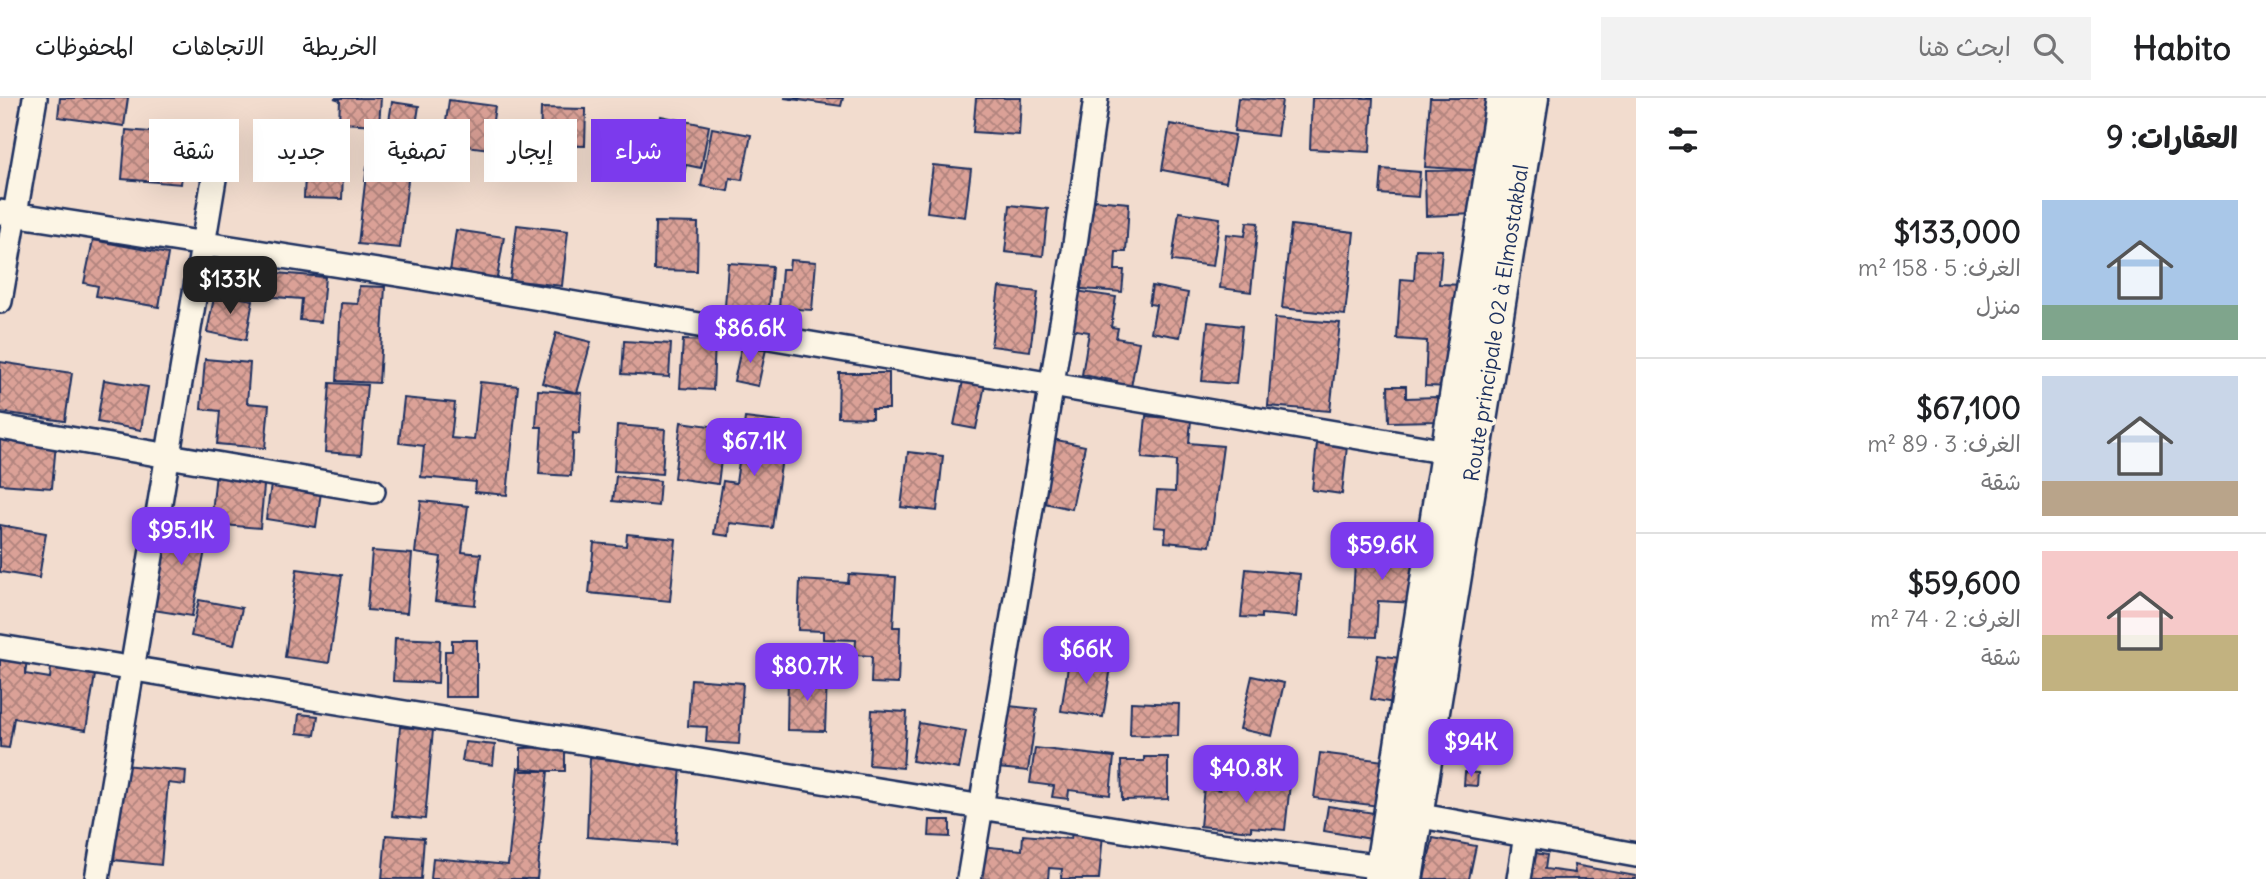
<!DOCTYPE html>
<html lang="ar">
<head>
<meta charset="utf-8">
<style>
	:root { --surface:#fff; --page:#f2f2f2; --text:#202124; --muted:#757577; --line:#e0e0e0; --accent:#7c3aed }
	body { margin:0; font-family:Delius,"Playpen Sans Arabic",sans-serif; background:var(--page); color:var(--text); direction:rtl; height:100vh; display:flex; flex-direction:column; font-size:26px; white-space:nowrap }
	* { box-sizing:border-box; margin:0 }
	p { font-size:23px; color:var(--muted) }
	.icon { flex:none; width:38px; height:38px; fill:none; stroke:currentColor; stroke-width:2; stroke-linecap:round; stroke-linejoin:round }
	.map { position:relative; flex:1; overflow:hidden; direction:ltr }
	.drawer { display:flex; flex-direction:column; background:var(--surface); width:630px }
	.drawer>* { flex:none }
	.banner { position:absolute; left:21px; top:21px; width:665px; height:63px; direction:rtl; display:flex; gap:14px }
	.price { position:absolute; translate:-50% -60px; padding:0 16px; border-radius:14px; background:var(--accent); color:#fff; font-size:23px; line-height:46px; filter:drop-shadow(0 2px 4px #0008) }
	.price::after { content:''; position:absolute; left:50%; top:42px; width:21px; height:16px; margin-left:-10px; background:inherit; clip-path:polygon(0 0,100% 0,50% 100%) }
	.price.selected { background:#222; color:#fff }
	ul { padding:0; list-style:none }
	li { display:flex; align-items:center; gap:21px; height:175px; padding:0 28px }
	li+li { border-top:2px solid var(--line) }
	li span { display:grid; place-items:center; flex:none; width:196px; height:140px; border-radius:0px; color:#555 }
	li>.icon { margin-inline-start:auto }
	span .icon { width:84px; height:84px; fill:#fffc; stroke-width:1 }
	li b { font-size:30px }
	h2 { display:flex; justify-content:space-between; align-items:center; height:84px; padding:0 28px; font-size:30px }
	.tag { padding:0 24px; border-radius:0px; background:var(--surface); box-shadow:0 7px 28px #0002; font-size:24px; line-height:63px }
	.tag.selected { background:var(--accent); color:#fff }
	header { display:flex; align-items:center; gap:42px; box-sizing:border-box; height:98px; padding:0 35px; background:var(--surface); border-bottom:2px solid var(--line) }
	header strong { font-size:33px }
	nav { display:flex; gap:38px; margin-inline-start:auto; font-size:24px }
	.search { width:490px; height:63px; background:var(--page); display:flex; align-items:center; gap:18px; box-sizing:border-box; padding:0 24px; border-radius:0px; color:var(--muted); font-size:26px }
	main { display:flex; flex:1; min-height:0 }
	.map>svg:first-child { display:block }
	.building { fill:url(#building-cross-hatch); stroke:#1b2f5e; stroke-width:2 }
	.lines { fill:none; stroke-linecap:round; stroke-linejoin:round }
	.minor-casing { stroke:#1b2f5e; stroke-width:28 }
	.secondary-casing { stroke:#1b2f5e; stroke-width:37 }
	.minor { stroke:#fcf5e5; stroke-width:23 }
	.secondary { stroke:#fcf5e5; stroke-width:32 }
	.labels { text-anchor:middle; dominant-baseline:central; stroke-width:7; stroke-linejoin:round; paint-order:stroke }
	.street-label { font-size:21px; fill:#1b2f5e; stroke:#fcf5e5 }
</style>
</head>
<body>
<header>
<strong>Habito</strong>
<div class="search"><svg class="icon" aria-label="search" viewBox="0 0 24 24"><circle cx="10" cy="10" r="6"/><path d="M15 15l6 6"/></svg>ابحث هنا</div>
<nav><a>الخريطة</a><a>الاتجاهات</a><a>المحفوظات</a></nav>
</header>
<main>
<section class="drawer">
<h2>العقارات: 9<svg class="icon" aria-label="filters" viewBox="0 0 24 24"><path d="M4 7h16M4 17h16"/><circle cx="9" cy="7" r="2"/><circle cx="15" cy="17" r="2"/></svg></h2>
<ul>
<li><span style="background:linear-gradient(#a9c7e8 75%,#7fa58c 0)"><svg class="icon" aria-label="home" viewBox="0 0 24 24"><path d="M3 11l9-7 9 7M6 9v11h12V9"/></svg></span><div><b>$133,000</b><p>الغرف: 5 · 158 m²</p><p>منزل</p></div></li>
<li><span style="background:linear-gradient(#c9d6e8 75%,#b9a48a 0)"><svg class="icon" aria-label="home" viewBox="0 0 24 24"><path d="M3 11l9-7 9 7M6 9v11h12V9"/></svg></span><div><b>$67,100</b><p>الغرف: 3 · 89 m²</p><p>شقة</p></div></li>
<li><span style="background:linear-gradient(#f6c9c9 60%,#c2b280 0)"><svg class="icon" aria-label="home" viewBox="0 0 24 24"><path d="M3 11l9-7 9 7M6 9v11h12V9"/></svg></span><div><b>$59,600</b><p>الغرف: 2 · 74 m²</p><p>شقة</p></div></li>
</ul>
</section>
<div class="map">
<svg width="1636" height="781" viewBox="0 0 1636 781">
	<defs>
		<pattern id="building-cross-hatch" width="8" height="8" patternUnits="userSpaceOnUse" patternTransform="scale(1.75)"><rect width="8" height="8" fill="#dba197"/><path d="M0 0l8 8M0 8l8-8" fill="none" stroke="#b1847e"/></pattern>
	</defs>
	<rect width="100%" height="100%" fill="#f2dcce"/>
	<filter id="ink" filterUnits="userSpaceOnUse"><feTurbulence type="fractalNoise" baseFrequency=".0143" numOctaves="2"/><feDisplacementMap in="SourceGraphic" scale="14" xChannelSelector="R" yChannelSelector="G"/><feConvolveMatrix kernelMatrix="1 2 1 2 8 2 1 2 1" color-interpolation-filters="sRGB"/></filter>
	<g filter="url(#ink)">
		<path class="building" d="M60 0H128L124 28 58 19Z
			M381 0 379 27 339 25 340 2 334 0Z
			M784 0H843L841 8Z
			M976 0H1021L1019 37 973 34Z
			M1238 0 1282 2 1277 38 1234 33Z
			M1312 0H1373L1370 54 1310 51Z
			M1430 0H1491L1486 73 1425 69Z
			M449 2 495 8 489 51 443 45Z
			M392 4 419 8 413 46 386 42Z
			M541 10 586 11 585 48 540 47Z
			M661 18 709 28 701 70 686 67 683 82 649 75Z
			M1170 26 1235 37 1226 84 1162 72Z
			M712 30 751 37 742 82 730 80 728 93 701 88Z
			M126 32 186 37 181 86 122 81Z
			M306 51 344 53 342 101 304 100Z
			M379 54 411 57 400 150 358 146 367 68 377 69Z
			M933 67 971 71 965 119 927 114Z
			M1382 71 1420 74 1418 99 1380 96Z
			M1474 72 1475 116 1426 118 1425 73Z
			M1094 102 1129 105 1126 154H1116L1115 172H1124L1122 194 1070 190 1076 108 1093 109Z
			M1010 107 1048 111 1043 158 1005 154Z
			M1179 114 1220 120 1213 168 1172 163Z
			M655 124 698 125 697 173 654 172Z
			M1247 124 1258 125 1251 194 1220 190 1226 136 1245 138Z
			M517 127 568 133 562 188 510 182Z
			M1291 127 1354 134 1345 217 1282 210Z
			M456 132 504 139 497 180 450 174Z
			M93 142 168 156 159 209 96 198 98 188 84 185Z
			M1416 151 1442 152 1439 186 1464 187 1454 289 1425 288 1427 243 1397 241 1401 181 1414 182Z
			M790 162 816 164 812 212 779 210 782 171H789Z
			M728 165 772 168 768 225 724 223Z
			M264 174 325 179 321 224 300 222 302 201 261 198Z
			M359 188 385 189 379 285 337 283 341 205 358 206Z
			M1152 188 1188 195 1180 239 1151 234 1156 207 1149 206Z
			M999 189 1038 194 1030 253 991 248Z
			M1069 192 1116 199 1111 229 1118 230 1116 240 1139 244 1130 295 1115 292 1117 283 1082 277 1089 234 1063 230Z
			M215 195 253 202 246 242 207 234Z
			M1275 220 1340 225 1330 313 1268 308Z
			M1208 224 1242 228 1236 286 1202 283Z
			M556 235 591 244 577 295 542 285Z
			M683 242 715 243 713 292 680 290Z
			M624 243 671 246 669 279 622 276Z
			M742 246 766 251 758 288 734 283Z
			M205 261 250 265 247 305 269 307 265 350 217 346 220 313 201 311Z
			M0 264 72 275 65 323 0 314Z
			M839 275H889V311H872V320L838 319Z
			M104 282 148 289 141 332 97 324Z
			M963 283 985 287 976 331 954 327Z
			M480 284 518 288 507 397 475 394 476 384 421 379 424 348 399 345 404 300 455 305 451 340 474 342Z
			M330 285 367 287 361 357 325 354Z
			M1388 288H1406V300L1437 299V323L1389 324Z
			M538 292 582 295 579 336 573 335 571 378 539 376 542 329H536Z
			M1146 318 1191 322 1189 345 1223 348 1210 448 1165 444 1166 430 1154 429 1157 393 1175 394 1176 363 1142 360Z
			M745 320 787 325 772 430 730 425 729 438 714 436 723 383 736 385Z
			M681 324 725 330 718 386 674 380Z
			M617 327 665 331 662 376 614 373Z
			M1043 339 1085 348 1072 411 1030 402Z
			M0 340 56 345 52 390 0 386Z
			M1317 345 1347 348 1342 396 1312 392Z
			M908 354 943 358 937 413 901 409Z
			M216 374 265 378 260 430 211 426Z
			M616 378 660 383 658 408 613 403Z
			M272 380 322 387 316 429 266 421Z
			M421 403 468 408 462 454 481 456 475 507 435 503 441 459 415 455Z
			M168 421 210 427 192 518 153 512Z
			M0 427 46 435 39 480 0 474Z
			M627 436 676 441 670 503 589 495 594 445 626 448Z
			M1356 445 1420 449 1416 505 1378 503 1376 539 1351 538Z
			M372 453 412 456 407 515 367 512Z
			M297 471 342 477 329 565 285 559Z
			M1246 471 1300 476 1296 519 1261 516V520L1241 519Z
			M849 476 896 479 893 529H900L898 586 871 585 872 558 855 557 856 542 823 541V533L798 532 800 482 848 485Z
			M199 502 242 510 234 547 191 538Z
			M395 540 440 542 438 585 393 583Z
			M452 542H477V599H445V553H452Z
			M1070 556 1112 563 1103 619 1061 613Z
			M0 557 27 562 25 576 50 580 51 570 95 577 86 632 14 620 9 650 0 649Z
			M1378 557 1407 561 1400 606 1371 601Z
			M788 576 827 578 825 633 787 632Z
			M1252 578 1284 585 1272 638 1240 631Z
			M691 581 743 585 739 646 706 644 707 629 688 628Z
			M1131 604 1179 606 1178 638 1130 637Z
			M999 607 1037 611 1028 673 998 670Z
			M872 612 907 614 903 670 869 667Z
			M299 616 318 618 315 637 297 635Z
			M919 625 966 633 959 671 912 663Z
			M400 629 433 632 425 721 392 718Z
			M465 644 495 647 493 667 462 663Z
			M565 649V673H521V650Z
			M1035 650 1114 659 1110 697 1069 692 1068 701 1052 699 1054 688 1030 685Z
			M1320 655 1385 663 1379 708 1314 700Z
			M1144 659H1168V701L1122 702 1121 663H1144Z
			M590 660 681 668 675 746 587 739Z
			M123 667 186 673 185 687 168 685 161 767 114 762Z
			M518 670 548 673 537 781H431L433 760 508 767Z
			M1465 674 1478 675 1477 688 1464 687Z
			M1222 679 1290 686 1285 732 1251 729V733L1200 728 1204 690 1220 692Z
			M1328 708 1381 716 1377 742 1324 733Z
			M930 722H950V739L929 738Z
			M1072 734 1103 736 1099 781H1061L1062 771 1049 770 1048 781H976L979 748 1022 752 1023 737 1071 741Z
			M386 737 424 740 421 781H382Z
			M1433 740 1476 748 1469 781H1424Z
			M1524 753 1547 757 1545 771 1575 775 1574 767 1636 778V781H1518Z"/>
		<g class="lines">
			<g class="minor-casing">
				<path id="minor" d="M0 114 410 178 1447 354
					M0 203 35 0
					M0 329 373 393
					M0 549 1184 742 1382 769
					M1416 717 1636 757
					M97 781 214 81
					M969 781 1074 153 1096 0
					M1519 781 1526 737"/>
			</g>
			<g class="secondary-casing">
				<path id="secondary" d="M1380 781 1503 0
					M1406 781 1532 0"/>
			</g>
			<use href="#minor" class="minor"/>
			<use href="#secondary" class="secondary"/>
		</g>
	</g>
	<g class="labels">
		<g class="street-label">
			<text transform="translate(1496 225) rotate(-81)">Route principale 02 à Elmostakbal</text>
		</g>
	</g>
</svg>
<b class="price selected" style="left:230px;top:218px">$133K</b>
<b class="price" style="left:750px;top:267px">$86.6K</b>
<b class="price" style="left:754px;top:380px">$67.1K</b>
<b class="price" style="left:181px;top:469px">$95.1K</b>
<b class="price" style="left:1382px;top:484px">$59.6K</b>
<b class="price" style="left:1086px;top:588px">$66K</b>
<b class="price" style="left:807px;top:605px">$80.7K</b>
<b class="price" style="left:1471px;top:681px">$94K</b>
<b class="price" style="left:1246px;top:707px">$40.8K</b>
<div class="banner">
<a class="tag selected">شراء</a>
<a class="tag">إيجار</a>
<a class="tag">تصفية</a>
<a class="tag">جديد</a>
<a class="tag">شقة</a>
</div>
</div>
</main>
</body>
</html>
